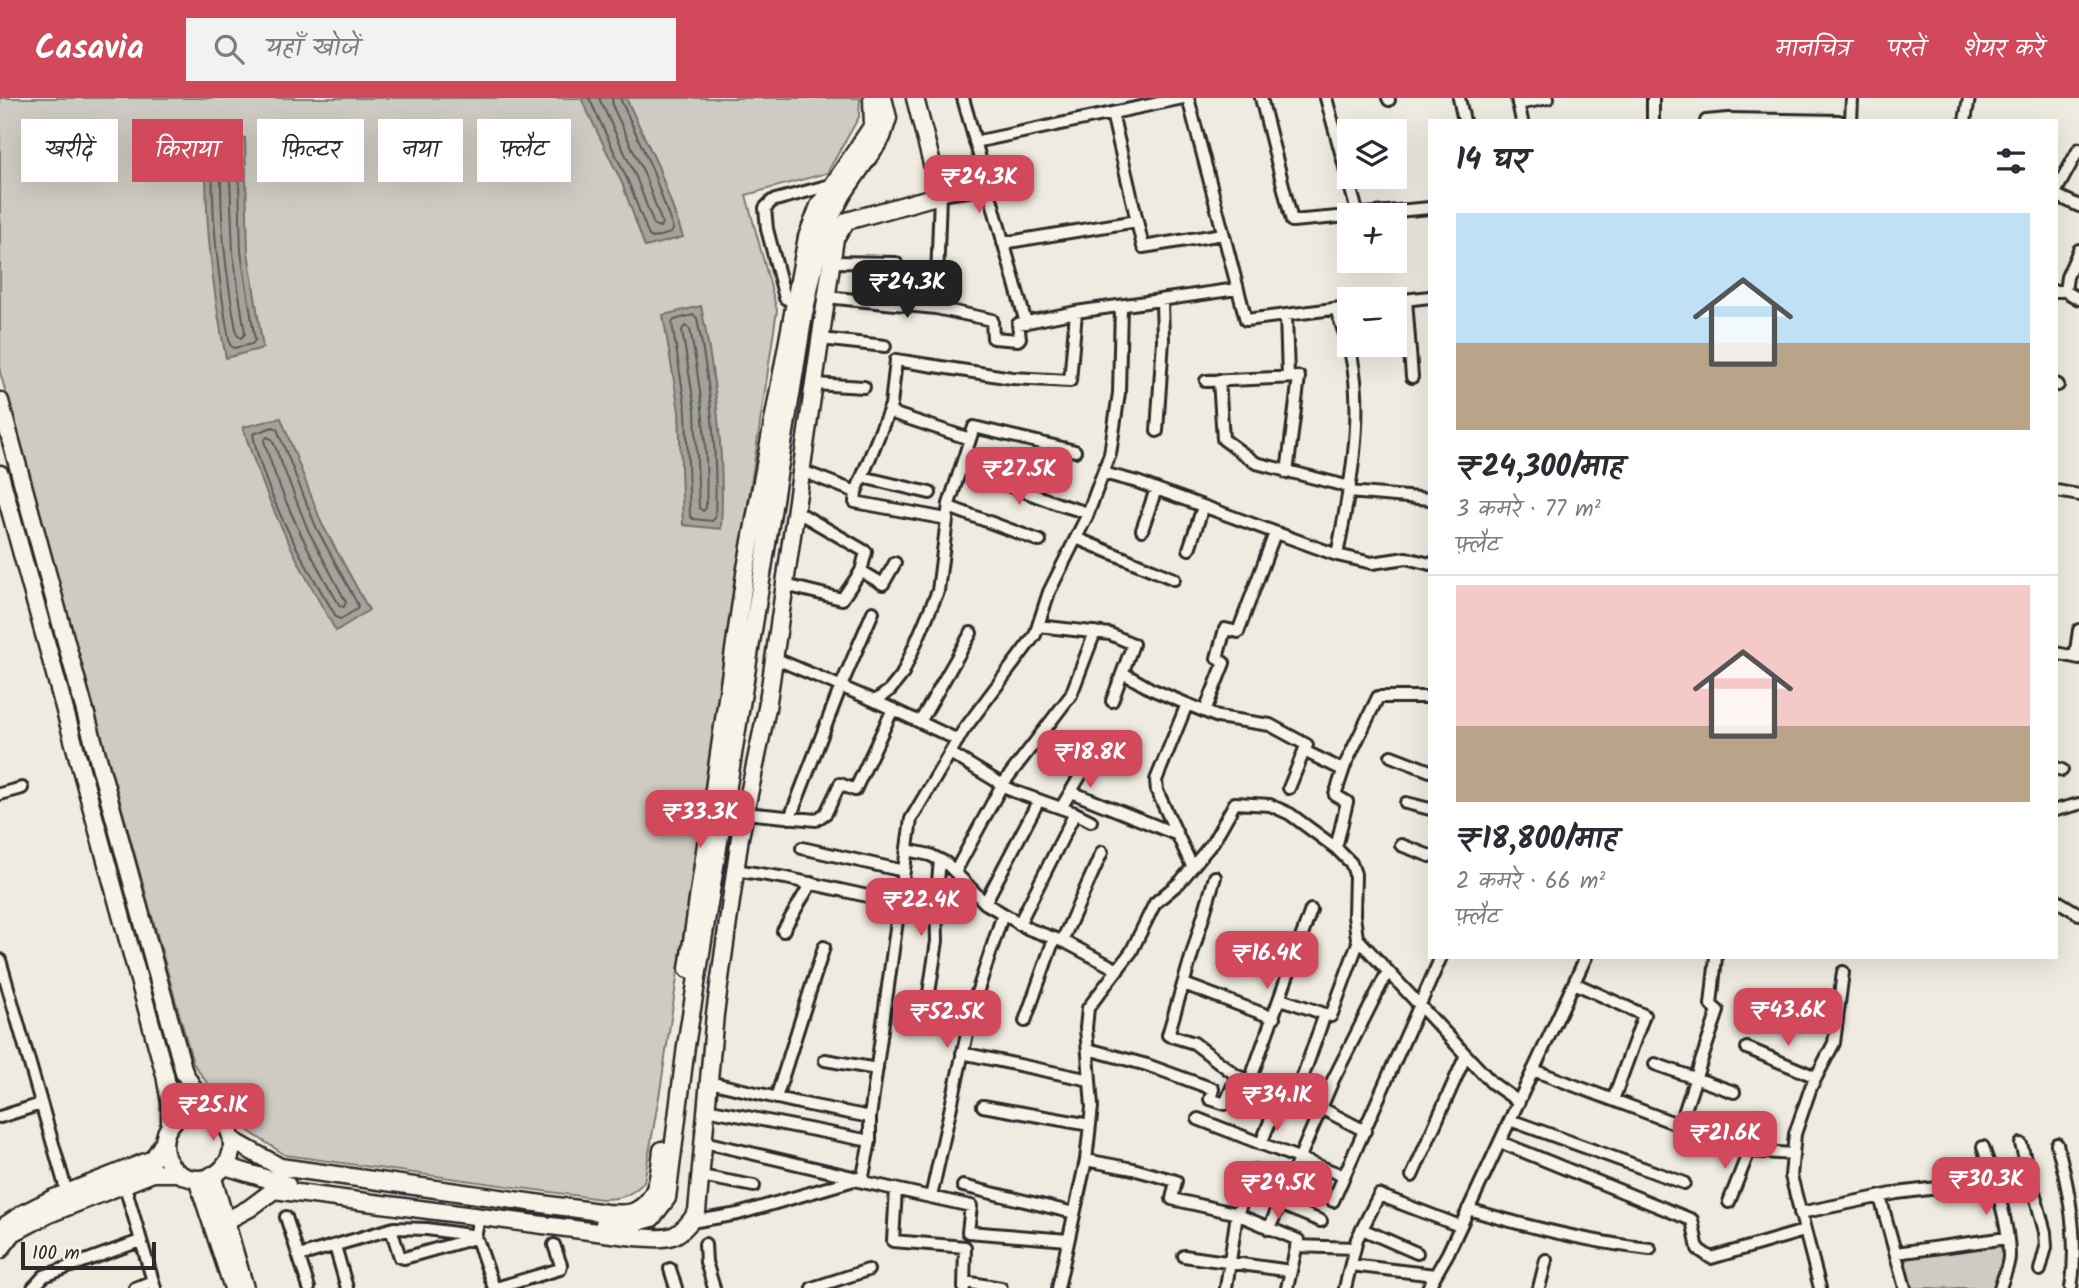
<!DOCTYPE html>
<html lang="hi">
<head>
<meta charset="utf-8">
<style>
	:root { --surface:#fff; --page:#f2f2f3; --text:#2b2b33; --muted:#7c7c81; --line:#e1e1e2; --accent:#d1495b }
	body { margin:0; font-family:Kalam,"Playpen Sans Deva",sans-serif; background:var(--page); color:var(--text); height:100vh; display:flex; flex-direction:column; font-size:26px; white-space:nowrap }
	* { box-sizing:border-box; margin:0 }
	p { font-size:23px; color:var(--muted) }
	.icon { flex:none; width:38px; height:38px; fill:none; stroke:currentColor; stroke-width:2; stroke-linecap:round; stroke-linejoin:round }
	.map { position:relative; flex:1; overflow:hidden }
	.panel { position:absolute; left:1428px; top:21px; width:630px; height:840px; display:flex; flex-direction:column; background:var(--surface); border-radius:0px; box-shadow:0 7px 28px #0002 }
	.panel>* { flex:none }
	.guide { position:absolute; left:21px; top:21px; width:665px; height:63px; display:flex; gap:14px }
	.buttons { position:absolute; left:1337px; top:21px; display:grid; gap:14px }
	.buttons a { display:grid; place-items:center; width:70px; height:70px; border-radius:0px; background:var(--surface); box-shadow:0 7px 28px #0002; font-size:35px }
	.scale { position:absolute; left:21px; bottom:18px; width:135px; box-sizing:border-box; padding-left:7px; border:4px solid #2b2b2b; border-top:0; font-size:19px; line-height:24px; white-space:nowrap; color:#2b2b2b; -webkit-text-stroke:5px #f7f3e8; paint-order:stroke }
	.price { position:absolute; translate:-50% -60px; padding:0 16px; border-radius:14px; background:var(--accent); color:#fff; font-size:23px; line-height:46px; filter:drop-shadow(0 2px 4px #0008) }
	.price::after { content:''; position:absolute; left:50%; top:42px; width:21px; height:16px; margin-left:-10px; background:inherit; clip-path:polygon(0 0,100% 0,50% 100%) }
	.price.selected { background:#222; color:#fff }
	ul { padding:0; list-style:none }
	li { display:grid; align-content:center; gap:14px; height:371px; padding:0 28px }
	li+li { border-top:2px solid var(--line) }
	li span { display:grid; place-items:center; height:217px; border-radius:0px; color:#555 }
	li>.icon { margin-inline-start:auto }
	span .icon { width:126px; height:126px; fill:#fffc; stroke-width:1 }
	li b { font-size:30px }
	h2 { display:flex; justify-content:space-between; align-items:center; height:84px; padding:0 28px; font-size:30px }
	.chip { padding:0 24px; border-radius:0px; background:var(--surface); box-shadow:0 7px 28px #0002; font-size:24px; line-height:63px }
	.chip.selected { background:var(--accent); color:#fff }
	header { display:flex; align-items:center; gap:42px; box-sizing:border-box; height:98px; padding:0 35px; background:var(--accent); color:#fff }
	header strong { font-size:33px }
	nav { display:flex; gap:38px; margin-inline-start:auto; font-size:24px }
	.search { width:490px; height:63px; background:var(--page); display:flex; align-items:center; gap:18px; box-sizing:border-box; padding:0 24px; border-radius:0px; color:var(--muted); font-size:26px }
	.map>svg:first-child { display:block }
	.green { fill:#cfcbc2; stroke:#7d7b76; stroke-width:2 }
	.water { fill:#a4a29a; stroke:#74726e; stroke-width:2 }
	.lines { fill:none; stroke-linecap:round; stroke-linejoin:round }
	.shore { stroke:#5b5b57; stroke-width:2 }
	.street-casing { stroke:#2b2b2b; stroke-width:16 }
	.secondary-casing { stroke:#2b2b2b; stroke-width:21 }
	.street { stroke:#f7f3e8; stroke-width:10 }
	.secondary { stroke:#f7f3e8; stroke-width:16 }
</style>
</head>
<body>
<header>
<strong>Casavia</strong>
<div class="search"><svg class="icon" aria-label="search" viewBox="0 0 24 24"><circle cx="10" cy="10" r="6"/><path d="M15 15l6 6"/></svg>यहाँ खोजें</div>
<nav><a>मानचित्र</a><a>परतें</a><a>शेयर करें</a></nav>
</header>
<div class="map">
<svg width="2079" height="1190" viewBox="0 0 2079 1190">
	<rect width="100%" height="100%" fill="#efebe0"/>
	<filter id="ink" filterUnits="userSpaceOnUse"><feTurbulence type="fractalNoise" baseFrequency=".0143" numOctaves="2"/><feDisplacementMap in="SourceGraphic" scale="14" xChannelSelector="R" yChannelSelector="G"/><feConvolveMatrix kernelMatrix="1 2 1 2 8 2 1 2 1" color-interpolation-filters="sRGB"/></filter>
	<g filter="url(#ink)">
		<path class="green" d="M0 0H860L859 19 827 75 746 97 777 212 661 987 644 1084C631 1098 620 1101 601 1101L285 1057 250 1034 220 1003 193 965 0 274Z
			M2002 1147 2004 1161 1993 1190H1911L1905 1160Z"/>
		<path class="water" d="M581 0H626L658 68 683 139 645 149 622 85Z
			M207 37 245 40 248 154 263 250 226 260C211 185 203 113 207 37Z
			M701 208C716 282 725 355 721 431L683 427 679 313 663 217Z
			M281 320 322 426 369 512 336 533C298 467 265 402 243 329Z"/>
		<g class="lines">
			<path class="shore" d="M589 0 628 83 649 138 653 140 671 135 673 131 652 71 620 0
				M599 0 636 79 654 127 660 129 662 125 644 75 613 9 612 0
				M217 44 235 46 238 49 241 154 255 242 252 246 234 250 230 247C218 181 210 115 213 47Z
				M225 54 229 57 233 155 245 236 241 240 237 237C226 178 218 117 222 57Z
				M693 217 697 220C710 286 718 352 715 420L712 423 693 421 690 418 686 313 672 225 674 222Z
				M685 228 690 231C701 290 709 350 706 410L703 413 699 410 695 312 682 232Z
				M273 329 277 331 316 429 358 507 357 511 341 521 337 520C305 467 264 397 253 336Z
				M267 339 272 341 308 432 346 504 344 509 340 508C309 456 281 401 264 343Z"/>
			<g class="street-casing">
				<path id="street" d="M963 0 1026 225
					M1188 0 1246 222 1349 209
					M1261 0 1292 123 1349 118
					M1326 0 1358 117
					M1388 0 1389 2
					M1459 0 1464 23
					M1517 0 1522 23
					M1653 0V23
					M1518 6 1548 0
					M1112 15 1143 149 1223 136
					M1706 23 1728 21 1839 23
					M1851 23 1852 0
					M1965 23 1969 0
					M975 44 1183 0
					M2056 93 2079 51
					M2056 97 2079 108
					M1353 117 1430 110
					M1003 145 1137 123
					M831 164 896 165
					M2056 193H2065L2079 201
					M2065 193 2067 179 2079 152
					M826 199 936 210 992 222 993 240 1018 242 1020 240 1018 226 1076 214 1237 191
					M1406 202 1412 279
					M1395 203 1430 199
					M795 205 785 200 767 131 765 110 772 103 834 86
					M936 210 940 97 988 90
					M1336 211C1341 226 1348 242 1351 257 1365 318 1349 396 1337 457
					M1286 217 1288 279
					M821 241 885 248
					M1219 282 1223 341 1256 365 1350 389
					M1206 283 1299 279 1287 375
					M814 286 864 289
					M2056 286 2058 287
					M889 314 970 341
					M1157 333 1163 242 1162 202
					M961 369 988 376 989 380 1058 406 1088 415
					M802 373 856 394 855 404 947 421
					M1103 375 1137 384 1337 457 1372 465 1406 460 1430 466
					M862 379 930 395
					M2057 393 2079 397
					M856 394 891 307 896 262 1012 280 1070 283 1076 214
					M1349 394 1430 401
					M949 409 1040 443
					M796 413 866 454 861 473
					M1142 432 1156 391
					M1076 440 1174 481
					M1189 451 1203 409
					M785 487 842 501 861 473 883 486 895 465
					M1038 528 1110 536 1133 546 1112 603
					M2056 555 2079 560
					M2075 559 2079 532
					M774 560 875 603 958 642
					M1123 575 1151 591 1218 619 1270 627 1307 647 1304 653 1343 672
					M875 603 890 592 902 577 938 493 949 406 974 329 1075 353
					M1187 606 1156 682 1157 693 1192 768
					M1205 613 1224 565 1217 560 1225 531 1238 534 1275 435
					M920 624 971 535
					M950 655 1013 693 1075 715 1091 723
					M1391 658 1430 673
					M2056 670 2062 672
					M1289 690 1304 653
					M1071 694 1176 736
					M0 696 22 690
					M1406 705 1430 711
					M1061 710 1092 658
					M2056 712 2079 706
					M745 715 816 722 826 715 840 686 855 692 893 611
					M790 720 841 588 873 514
					M1401 747 1430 758
					M802 750 904 773
					M1336 750 1347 704 1335 697 1345 667 1378 599H1430
					M907 752 930 757 946 765 985 805 1029 831 1067 845 1118 872
					M735 772 786 780 899 805
					M955 774 1002 687 1071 597 1095 534
					M1215 779 1168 937 1194 945 1237 978 1321 1010 1365 1033
					M2056 802 2079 816
					M985 805 1039 702
					M1019 826 1075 715
					M783 833 811 785
					M1062 843 1102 754
					M0 862 67 1095
					M1574 885 1644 917 1613 1002
					M1184 886 1274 920
					M1281 901 1331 918 1359 842
					M925 921 937 843 936 805 940 762
					M1025 923 1054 841
					M1747 950 1816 979
					M1088 951 1147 967 1213 991 1210 1001 1225 1006 1237 978
					M962 955 1090 982
					M825 962 877 971
					M1655 966 1734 994
					M1533 972 1749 1053 1793 1056
					M1250 983 1311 812
					M709 984 799 1005 870 1019
					M776 1000 824 849
					M1295 1000 1325 916
					M983 1008 1090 1027
					M706 1011 870 1043
					M0 1019 41 1006
					M1198 1021 1344 1078
					M1510 1022 1684 1085
					M1680 1027 1718 913 1711 907 1716 859
					M704 1044 857 1080
					M1500 1044 1692 1122 1698 1151 1711 1160 1804 1133
					M1261 1046 1281 995
					M2021 1046 2045 1134 2046 1149 2040 1172
					M2057 1046C2069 1090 2079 1144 2071 1190
					M1983 1049C1994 1081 2009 1124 2009 1158 2009 1168 2003 1180 2000 1190
					M1086 1062 1133 1071 1176 1083 1172 1101 1234 1115 1298 1142 1287 1190
					M701 1078 754 1088
					M1412 1078 1466 957
					M862 1083 870 1043V1019L911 721 963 633 1035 537 1049 494 1087 418 1110 356 1119 295 1121 208
					M124 1085 155 1190
					M963 1088 1074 1115
					M896 1091 893 1143 965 1149 964 1190
					M1247 1093 1321 1123
					M931 1099 974 904 1003 816
					M1880 1099 1905 1190
					M1333 1103 1441 859
					M1729 1104 1749 1053
					M1468 1111C1528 1129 1588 1144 1650 1151
					M1800 1115 1897 1095 1994 1083
					M286 1119 309 1190
					M691 1124 738 1116 854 1082 971 1108 968 1134 1068 1142
					M391 1131 400 1159 404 1160 475 1140 479 1119
					M1269 1131 1333 982 1388 873
					M1362 1131 1417 1155
					M705 1146 706 1164 714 1190
					M335 1148 347 1190
					M1296 1148 1355 1150
					M1896 1155 2007 1140
					M299 1158 394 1130 427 1131 470 1137 478 1144 494 1190
					M1184 1158 1291 1173
					M1351 1167 1435 1177
					M670 1171 676 1190
					M965 1184 1001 1190
					M33 1190 44 1178 140 1143
					M135 1190 153 1183
					M496 1190 560 1171 561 1167 554 1147
					M812 1190 868 1172
					M1058 1190 1086 1062 1092 1009 1086 930 1088 910 1131 854 1155 805 1180 784 1213 744 1235 705 1270 707 1290 716 1336 750 1351 765 1355 776 1354 818 1357 840 1492 985 1519 1004
					M1226 1190 1237 1116 1255 1072
					M1345 1190 1357 1141 1379 1097 1460 1128
					M1428 1190 1448 1155 1586 859
					M1539 1190 1546 1162
					M1820 1190 1791 1078 1795 1036 1811 989 1834 945 1843 874"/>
			</g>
			<g class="secondary-casing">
				<path id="secondary" d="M0 303 184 974 206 1013
					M0 376 165 977 170 1005V1026
					M688 871 745 476 807 139 819 108 873 27 872 0
					M164 1047a34 34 0 1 1 68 0a34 34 0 1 1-68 0Z
					M232 1042 280 1069 606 1115C615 1115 628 1117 635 1113 659 1102 659 1075 662 1052
					M225 1068 287 1087
					M212 1077 245 1190
					M197 1081 233 1190
					M604 1126 627 1127 652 1120 667 1100 686 948 804 216 821 137 843 96 882 39 888 20 883 0
					M213 1130 250 1110 274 1092 635 1139C669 1141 677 1144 697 1114L715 916 740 739 767 610 835 140 847 123 940 97 915 0
					M0 1131 24 1115 54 1100 153 1061 164 1044
					M0 1152 13 1135 49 1116 153 1075H177"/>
			</g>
			<use href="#street" class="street"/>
			<use href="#secondary" class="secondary"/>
		</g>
	</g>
</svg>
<div class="buttons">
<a><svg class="icon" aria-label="layers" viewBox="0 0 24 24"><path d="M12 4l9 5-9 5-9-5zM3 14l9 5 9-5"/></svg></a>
<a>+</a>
<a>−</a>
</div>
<div class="scale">100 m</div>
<b class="price" style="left:979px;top:117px">₹24.3K</b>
<b class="price selected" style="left:907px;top:222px">₹24.3K</b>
<b class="price" style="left:1019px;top:409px">₹27.5K</b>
<b class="price" style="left:1090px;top:692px">₹18.8K</b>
<b class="price" style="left:700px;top:752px">₹33.3K</b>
<b class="price" style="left:921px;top:840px">₹22.4K</b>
<b class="price" style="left:1267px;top:893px">₹16.4K</b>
<b class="price" style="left:1788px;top:950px">₹43.6K</b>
<b class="price" style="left:947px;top:952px">₹52.5K</b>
<b class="price" style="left:1277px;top:1035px">₹34.1K</b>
<b class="price" style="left:213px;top:1045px">₹25.1K</b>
<b class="price" style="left:1725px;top:1073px">₹21.6K</b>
<b class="price" style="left:1986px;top:1119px">₹30.3K</b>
<b class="price" style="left:1278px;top:1123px">₹29.5K</b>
<div class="guide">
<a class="chip">खरीदें</a>
<a class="chip selected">किराया</a>
<a class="chip">फ़िल्टर</a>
<a class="chip">नया</a>
<a class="chip">फ़्लैट</a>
</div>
<section class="panel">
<h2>14 घर<svg class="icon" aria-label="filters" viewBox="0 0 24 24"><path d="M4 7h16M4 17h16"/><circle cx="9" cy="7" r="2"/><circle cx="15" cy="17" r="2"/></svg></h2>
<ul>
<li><span style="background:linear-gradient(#bfe0f5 60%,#b9a48a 0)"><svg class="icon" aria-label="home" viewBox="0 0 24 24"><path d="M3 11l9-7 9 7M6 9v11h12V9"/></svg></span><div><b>₹24,300/माह</b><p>3 कमरे · 77 m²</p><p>फ़्लैट</p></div></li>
<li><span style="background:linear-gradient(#f6c9c9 65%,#b9a48a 0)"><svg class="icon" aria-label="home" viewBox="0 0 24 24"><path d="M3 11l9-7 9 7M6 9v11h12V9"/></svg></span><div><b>₹18,800/माह</b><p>2 कमरे · 66 m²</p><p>फ़्लैट</p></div></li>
</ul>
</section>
</div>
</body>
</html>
